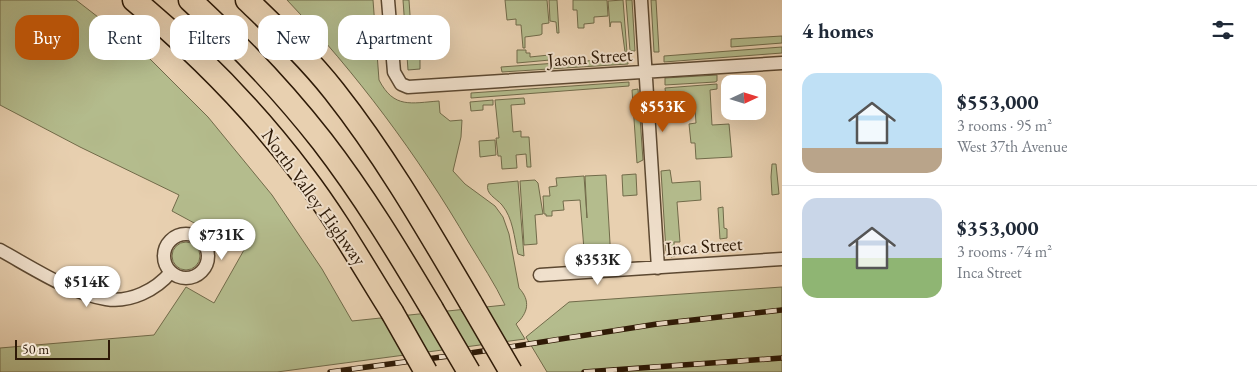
<!DOCTYPE html>
<html lang="en">
<head>
<meta charset="utf-8">
<style>
	:root { --surface:#fff; --page:#f2f2f3; --text:#1f2937; --muted:#747a83; --line:#e0e1e3; --accent:#b45309 }
	body { margin:0; font-family:"EB Garamond",serif; background:var(--page); color:var(--text); height:100vh; display:flex; flex-direction:column; font-size:19px; white-space:nowrap }
	* { box-sizing:border-box; margin:0 }
	p { font-size:16px; color:var(--muted) }
	.icon { flex:none; width:28px; height:28px; fill:none; stroke:currentColor; stroke-width:2; stroke-linecap:round; stroke-linejoin:round }
	.map { position:relative; flex:1; overflow:hidden }
	.details { display:flex; flex-direction:column; background:var(--surface); width:475px }
	.details>* { flex:none }
	.banner { position:absolute; left:15px; top:15px; width:475px; height:45px; display:flex; gap:10px }
	.needle { width:32px; rotate:86deg }
	.buttons { position:absolute; left:721px; top:75px; display:grid; gap:10px }
	.buttons a { display:grid; place-items:center; width:45px; height:45px; border-radius:10px; background:var(--surface); box-shadow:0 5px 20px #0002; font-size:25px }
	.scale { position:absolute; left:15px; bottom:12px; width:95px; box-sizing:border-box; padding-left:5px; border:2px solid #2e1a07; border-top:0; font-size:14px; line-height:18px; white-space:nowrap; color:#2e1a07; -webkit-text-stroke:4px #f0e0cc; paint-order:stroke }
	.price { position:absolute; translate:-50% -42px; padding:0 11px; border-radius:18px; background:#fff; color:#222; font-size:16px; line-height:32px; filter:drop-shadow(0 1px 2px #0008) }
	.price::after { content:''; position:absolute; left:50%; top:30px; width:15px; height:11px; margin-left:-8px; background:inherit; clip-path:polygon(0 0,100% 0,50% 100%) }
	.price.selected { background:var(--accent); color:#fff }
	ul { padding:0; list-style:none }
	li { display:flex; align-items:center; gap:15px; height:125px; padding:0 20px }
	li+li { border-top:1px solid var(--line) }
	li span { display:grid; place-items:center; flex:none; width:140px; height:100px; border-radius:15px; color:#555 }
	li>.icon { margin-inline-start:auto }
	span .icon { width:60px; height:60px; fill:#fffc; stroke-width:1 }
	li b { font-size:21px }
	h2 { display:flex; justify-content:space-between; align-items:center; height:60px; padding:0 20px; font-size:21px }
	.tag { padding:0 18px; border-radius:15px; background:var(--surface); box-shadow:0 5px 20px #0002; font-size:18px; line-height:45px }
	.tag.selected { background:var(--accent); color:#fff }
	main { display:flex; flex:1; min-height:0 }
	.map>svg:first-child { display:block }
	.green { fill:#b4bc8d; stroke:#716b4a }
	.lines { fill:none; stroke-linecap:round; stroke-linejoin:round }
	.minor-casing { stroke:#5c4831; stroke-width:15 }
	.motorway-casing { stroke:#2e1a07; stroke-width:25 }
	.minor { stroke:#f0e0cc; stroke-width:12 }
	.motorway { stroke:#e8d0b0; stroke-width:22 }
	.rail-casing { stroke:#2e1a07; stroke-width:5.5 }
	.rail { stroke:#f0e0cc; stroke-width:4; stroke-dasharray:11; stroke-linecap:butt }
	.motorway-bridge-casing { stroke:#2e1a07; stroke-width:25; stroke-linecap:butt }
	.motorway-bridge { stroke:#e8d0b0; stroke-width:22 }
	.labels { text-anchor:middle; dominant-baseline:central; stroke-width:4; stroke-linejoin:round; paint-order:stroke }
	.street-label { font-size:19px; fill:#2e1a07; stroke:#f0e0cc }
</style>
</head>
<body>
<main>
<div class="map">
<svg width="782" height="372" viewBox="0 0 782 372">
	<rect width="100%" height="100%" fill="#e8d0b0"/>
	<filter id="stains"><feTurbulence type="fractalNoise" baseFrequency=".004" numOctaves="4"/><feColorMatrix values="0 0 0 0 .2 0 0 0 0 .09 0 0 0 0 .02 0 0 0 .5 -.17"/></filter>
	<radialGradient id="worn" r=".72"><stop offset=".6" stop-color="#630" stop-opacity="0"/><stop offset="1" stop-color="#630" stop-opacity=".3"/></radialGradient>
	<path class="green" d="M0 0H76L142 51 208 117 272 195 322 269 352 321 505 305C495 284 481 263 469 243 417 154 357 74 287 0H373L379 80C394 109 411 103 439 101L440 113 450 121 462 120 461 137 453 171 465 184 495 206 503 217 509 234 519 288C531 301 528 313 516 324L525 339 277 372H0V348L154 335 186 287 214 303 244 250 172 211 179 195 80 147 0 105Z
		M403 0H409L413 59H420V69L408 70Z
		M505 0H547L549 23 542 24V34L540 35 525 37V48H523L521 25H516V19L507 20Z
		M549 0H557L559 33H557L556 22 550 21Z
		M573 0H607L608 16 594 17V23L584 24V28H578L577 10H573Z
		M623 0 627 52H625L621 22H611L610 27 608 1Z
		M626 0H632L635 51H630Z
		M651 0H656L659 52H654Z
		M782 36V43L731 47V39Z
		M782 47V53L664 62V56Z
		M517 50H526V53H530V57L549 55 550 60 517 63Z
		M628 58V64L502 72 501 67Z
		M717 75V81L715 82 665 85V78Z
		M629 82V86L471 98V93Z
		M717 84V89L710 90 712 125 729 124 732 157 696 159 695 143H691L689 124 696 123 695 109 667 111 665 88Z
		M638 89 643 160 637 163 632 90Z
		M524 98 525 104 511 105 513 132 521 131V137H529L531 167H527L526 154 516 155 517 168 502 169 501 156H498L496 138H499L495 100Z
		M493 100V105H483V110L471 111 470 102Z
		M495 140 496 155 480 157 479 141Z
		M772 164H776L779 194 772 195 771 177Z
		M670 170 672 183 700 181 701 200 677 202 680 242H674L675 256 671 257 666 251 661 171Z
		M636 174 637 195 623 196 622 175Z
		M606 175 611 260 585 262 580 200 563 201 564 210 552 211V216H546V214H544L543 196H550L549 187 557 186 556 178 584 176 587 218 585 176Z
		M535 180 538 183 543 214 535 215 537 244 524 245 520 181Z
		M518 181 524 256 518 254C514 237 513 218 502 205 496 198 485 194 488 184Z
		M723 207 724 228 727 229V238L720 239 718 208Z
		M172 256a14 14 0 1 1 28 0a14 14 0 1 1-28 0Z
		M782 287V372H547L526 337 569 302Z"/>
	<g class="lines">
		<g class="minor-casing">
			<path id="minor" d="M388 0 394 72 401 84 408 87 782 63
				M641 0 658 268
				M164 256a22 22 0 1 1 44 0a22 22 0 1 1-44 0Z
				M0 250C31 267 72 294 106 299 130 303 156 290 171 272
				M540 275 782 259"/>
		</g>
		<g class="motorway-casing">
			<path id="motorway" d="M134 0C197 52 254 110 303 175 336 218 363 266 392 312
				M190 0C237 43 282 90 322 141 363 194 398 252 432 309
				M247 0C277 29 308 58 334 91 387 158 429 232 472 305"/>
		</g>
		<use href="#minor" class="minor"/>
		<use href="#motorway" class="motorway"/>
		<g class="rail-casing">
			<path id="rail" d="M330 372 464 354 657 324 782 310
				M584 372 782 358"/>
		</g>
		<use href="#rail" class="rail"/>
		<g class="motorway-bridge-casing">
			<path id="motorway-bridge" d="M472 305 511 372
				M432 309 469 372
				M392 312 426 372"/>
		</g>
		<use href="#motorway-bridge" class="motorway-bridge"/>
	</g>
	<g class="labels">
		<g class="street-label">
			<text transform="translate(590 57) rotate(-4)">Jason Street</text>
			<text transform="translate(314 197) rotate(54)">North Valley Highway</text>
			<text transform="translate(704 246) rotate(-4)">Inca Street</text>
		</g>
	</g>
	<rect width="100%" height="100%" filter="url(#stains)"/>
	<rect width="100%" height="100%" fill="url(#worn)"/>
</svg>
<div class="buttons">
<a><svg class="needle" viewBox="-14 -14 28 28"><path d="M0-13l5 13h-10z" fill="#e53935"/><path d="M0 13l5-13h-10z" fill="#747a83"/></svg></a>
</div>
<div class="scale">50 m</div>
<b class="price selected" style="left:663px;top:133px">$553K</b>
<b class="price" style="left:222px;top:261px">$731K</b>
<b class="price" style="left:598px;top:286px">$353K</b>
<b class="price" style="left:87px;top:308px">$514K</b>
<div class="banner">
<a class="tag selected">Buy</a>
<a class="tag">Rent</a>
<a class="tag">Filters</a>
<a class="tag">New</a>
<a class="tag">Apartment</a>
</div>
</div>
<section class="details">
<h2>4 homes<svg class="icon" aria-label="filters" viewBox="0 0 24 24"><path d="M4 7h16M4 17h16"/><circle cx="9" cy="7" r="2"/><circle cx="15" cy="17" r="2"/></svg></h2>
<ul>
<li><span style="background:linear-gradient(#bfe0f5 75%,#b9a48a 0)"><svg class="icon" aria-label="home" viewBox="0 0 24 24"><path d="M3 11l9-7 9 7M6 9v11h12V9"/></svg></span><div><b>$553,000</b><p>3 rooms · 95 m²</p><p>West 37th Avenue</p></div></li>
<li><span style="background:linear-gradient(#c9d6e8 60%,#8fb573 0)"><svg class="icon" aria-label="home" viewBox="0 0 24 24"><path d="M3 11l9-7 9 7M6 9v11h12V9"/></svg></span><div><b>$353,000</b><p>3 rooms · 74 m²</p><p>Inca Street</p></div></li>
</ul>
</section>
</main>
</body>
</html>
